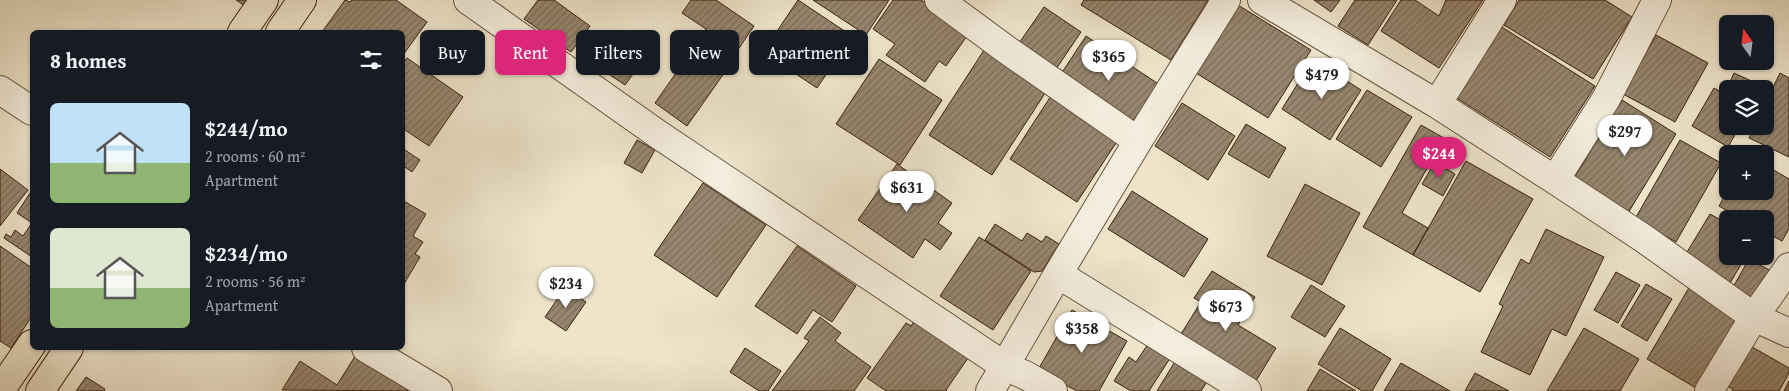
<!DOCTYPE html>
<html lang="en">
<head>
<meta charset="utf-8">
<style>
	:root { --surface:#171b24; --page:#242831; --text:#f1f3f6; --muted:#9ea1a6; --accent:#db2777 }
	body { margin:0; font-family:"Gentium Book Plus",serif; background:var(--page); color:var(--text); height:100vh; display:flex; flex-direction:column; font-size:19px; white-space:nowrap }
	* { box-sizing:border-box; margin:0 }
	p { font-size:16px; color:var(--muted) }
	.icon { flex:none; width:28px; height:28px; fill:none; stroke:currentColor; stroke-width:2; stroke-linecap:round; stroke-linejoin:round }
	.map { position:relative; flex:1; overflow:hidden }
	.drawer { position:absolute; left:30px; top:30px; width:375px; height:320px; display:flex; flex-direction:column; background:var(--surface); border-radius:8px; box-shadow:0 1px 4px #0004 }
	.drawer>* { flex:none }
	.guide { position:absolute; left:420px; top:30px; width:475px; height:45px; display:flex; gap:10px }
	.needle { width:32px; rotate:346deg }
	.buttons { position:absolute; left:1719px; top:15px; display:grid; gap:10px }
	.buttons a { display:grid; place-items:center; width:55px; height:55px; border-radius:8px; background:var(--surface); box-shadow:0 1px 4px #0004; font-size:25px }
	.price { position:absolute; translate:-50% -42px; padding:0 11px; border-radius:18px; background:#fff; color:#222; font-size:16px; line-height:32px; filter:drop-shadow(0 1px 2px #0008) }
	.price::after { content:''; position:absolute; left:50%; top:30px; width:15px; height:11px; margin-left:-8px; background:inherit; clip-path:polygon(0 0,100% 0,50% 100%) }
	.price.active { background:var(--accent); color:#fff }
	ul { padding:0; list-style:none }
	li { display:flex; align-items:center; gap:15px; height:125px; padding:0 20px }
	li span { display:grid; place-items:center; flex:none; width:140px; height:100px; border-radius:8px; color:#555 }
	li>.icon { margin-inline-start:auto }
	span .icon { width:60px; height:60px; fill:#fffc; stroke-width:1 }
	li b { font-size:21px }
	h2 { display:flex; justify-content:space-between; align-items:center; height:60px; padding:0 20px; font-size:21px }
	.tag { padding:0 18px; border-radius:8px; background:var(--surface); box-shadow:0 1px 4px #0004; font-size:18px; line-height:45px }
	.tag.active { background:var(--accent); color:#fff }
	.map>svg:first-child { display:block }
	.building { fill:url(#building-hatch); stroke:#39210d }
	.lines { fill:none; stroke-linecap:round; stroke-linejoin:round }
	.minor-casing { stroke:#66523c; stroke-width:30 }
	.major-casing { stroke:#39210d; stroke-width:30 }
	.minor { stroke:#f3eddd; stroke-width:28 }
	.major { stroke:#ede4ca; stroke-width:28 }
</style>
</head>
<body>
<div class="map">
<svg width="1789" height="391" viewBox="0 0 1789 391">
	<defs>
		<pattern id="building-hatch" width="6" height="6" patternUnits="userSpaceOnUse" patternTransform="scale(1.25)"><rect width="6" height="6" fill="#97866f"/><path d="M-1 1l2-2M0 6l6-6M5 7l2-2" fill="none" stroke="#7c6d5a"/></pattern>
	</defs>
	<rect width="100%" height="100%" fill="#ede4ca"/>
	<filter id="stains"><feTurbulence type="fractalNoise" baseFrequency=".004" numOctaves="4"/><feColorMatrix values="0 0 0 0 .2 0 0 0 0 .09 0 0 0 0 .02 0 0 0 .5 -.17"/></filter>
	<radialGradient id="worn" r=".72"><stop offset=".6" stop-color="#630" stop-opacity="0"/><stop offset="1" stop-color="#630" stop-opacity=".3"/></radialGradient>
	<path class="building" d="M236 0H249L245 6Z
		M345 0 350 2 352 0H396L427 22 403 55 402 32H322Z
		M538 0H554L590 26 571 52 524 19Z
		M691 0H716L754 26 727 66 695 45 706 29 682 13Z
		M798 0 852 36 817 88 763 52Z
		M813 0H889L866 35Z
		M893 0H921L969 33 946 66 939 61 925 82 886 55 895 44 873 29Z
		M1084 0H1208L1171 60 1081 5Z
		M1314 0H1340L1331 12Z
		M1355 0H1397L1368 45 1338 26Z
		M1401 0H1415L1439 16 1446 0H1483L1439 68 1381 31Z
		M1519 0H1605L1632 17 1593 79 1504 25Z
		M1238 5 1311 50 1268 118 1196 73Z
		M1044 7 1081 32 1052 75 1015 49Z
		M1497 24 1595 86 1550 157 1452 95Z
		M1656 35 1708 63 1675 122 1623 94Z
		M1086 36 1160 85 1132 128 1057 80Z
		M695 46 727 69 687 126 655 103Z
		M986 47 1049 87 992 175 929 135Z
		M617 52 638 67 625 85 604 71Z
		M407 58 463 97 429 146 402 128V65Z
		M879 59 942 100 900 165 836 124Z
		M1313 59 1361 90 1330 140 1282 109Z
		M1734 73 1758 84 1755 89H1728V94L1725 93Z
		M1780 73 1789 78V157L1749 138 1755 126H1765V104Z
		M1714 88 1728 96V126H1740L1728 147 1692 126Z
		M1367 90 1412 117 1381 167 1336 139Z
		M1051 96 1118 140 1077 202 1010 159Z
		M1622 100 1676 134 1628 213 1573 180Z
		M1182 103 1235 136 1208 180 1155 146Z
		M1246 124 1286 148 1269 178 1228 154Z
		M1421 125 1444 138 1402 213 1428 228 1413 255 1363 227Z
		M637 140 655 150 642 173 624 163Z
		M1680 140 1721 163 1676 242 1635 219Z
		M402 148 420 160 412 172 402 165Z
		M1466 161 1533 199 1480 292 1413 255Z
		M1435 162 1455 174 1443 196 1422 184Z
		M897 164 952 203 938 223 952 233 940 250 925 239 913 258 858 220Z
		M1765 165 1789 179V229L1782 241 1765 232V219H1742L1719 206 1728 190 1765 191Z
		M0 169 28 190 0 226Z
		M703 183 766 225 717 297 654 255Z
		M1305 184 1360 213 1322 285 1267 256Z
		M32 190V257L4 238 6 234 11 237 15 230 23 236 32 223 17 213Z
		M1132 191 1208 239 1184 277 1108 229Z
		M402 200 426 214 413 236 423 242 415 254 420 257 404 284 402 283Z
		M1710 214 1728 224V256H1746L1730 283 1684 257Z
		M995 224 1022 241 1027 233 1042 242 1046 236 1059 244 1042 271 1034 272 985 240Z
		M1546 229 1604 257 1566 336 1552 329 1530 375 1481 352 1503 306 1499 304 1521 259 1529 264Z
		M979 237 1031 271 993 330 940 296Z
		M0 246 32 268V316L11 348 0 341Z
		M797 246 856 286 832 322 813 310 797 334 755 306Z
		M1749 259 1773 272 1756 303 1732 289Z
		M1212 271 1255 297 1238 325 1276 348 1251 389 1176 342 1201 302 1194 298Z
		M1616 272 1640 285 1618 323 1594 310Z
		M1646 284 1672 299 1647 341 1621 326Z
		M1311 285 1345 306 1325 337 1291 317Z
		M1690 286 1739 314 1696 388 1647 359Z
		M565 288 586 302 566 331 545 317Z
		M1072 310 1127 341 1099 391H1077L1038 370Z
		M820 317 841 333 835 341 871 367 854 391H772L809 341 804 338Z
		M915 320 968 358 946 390 947 391H886L867 378 906 323 911 326Z
		M1340 328 1391 359 1372 391H1362L1318 364Z
		M1584 328 1639 359 1620 391H1547Z
		M1150 341 1172 355 1149 391H1131L1114 381 1129 357 1136 362Z
		M1747 344 1789 368V373L1779 391H1732L1733 389 1724 385Z
		M745 348 781 371 768 391H759L730 372Z
		M357 353 418 391 282 390 300 361 337 385Z
		M1176 360 1208 380 1201 391H1157Z
		M1401 363 1450 391H1384Z
		M1320 369 1356 391H1307Z
		M1475 373 1509 391H1465Z
		M86 377 105 389 104 391H76Z
		M1789 381V391H1784Z"/>
	<g class="lines">
		<g class="minor-casing">
			<path id="minor" d="M468 0 659 135 1006 367 1025 375 1053 391
				M939 0 1007 50 1138 141
				M1262 0 1437 104 1555 180 1643 238 1754 317 1789 333
				M0 90 32 111
				M1437 104 1502 0
				M1555 180 1606 99 1657 0
				M1058 274 1247 391
				M366 348 438 391
				M990 391 1058 274 1138 141 1226 0
				M1709 391 1754 317 1789 267"/>
		</g>
		<g class="major-casing">
			<path id="major" d="M242 32 264 0
				M280 32 302 0
				M0 391 32 344
				M40 391 69 348"/>
		</g>
		<use href="#minor" class="minor"/>
		<use href="#major" class="major"/>
	</g>
	<rect width="100%" height="100%" filter="url(#stains)"/>
	<rect width="100%" height="100%" fill="url(#worn)"/>
</svg>
<div class="buttons">
<a><svg class="needle" viewBox="-14 -14 28 28"><path d="M0-13l5 13h-10z" fill="#e53935"/><path d="M0 13l5-13h-10z" fill="#9ea1a6"/></svg></a>
<a><svg class="icon" aria-label="layers" viewBox="0 0 24 24"><path d="M12 4l9 5-9 5-9-5zM3 14l9 5 9-5"/></svg></a>
<a>+</a>
<a>−</a>
</div>
<b class="price" style="left:1109px;top:82px">$365</b>
<b class="price" style="left:1322px;top:100px">$479</b>
<b class="price" style="left:1625px;top:157px">$297</b>
<b class="price active" style="left:1439px;top:179px">$244</b>
<b class="price" style="left:907px;top:213px">$631</b>
<b class="price" style="left:566px;top:309px">$234</b>
<b class="price" style="left:1226px;top:332px">$673</b>
<b class="price" style="left:1082px;top:354px">$358</b>
<div class="guide">
<a class="tag">Buy</a>
<a class="tag active">Rent</a>
<a class="tag">Filters</a>
<a class="tag">New</a>
<a class="tag">Apartment</a>
</div>
<section class="drawer">
<h2>8 homes<svg class="icon" aria-label="filters" viewBox="0 0 24 24"><path d="M4 7h16M4 17h16"/><circle cx="9" cy="7" r="2"/><circle cx="15" cy="17" r="2"/></svg></h2>
<ul>
<li><span style="background:linear-gradient(#bfe0f5 60%,#8fb573 0)"><svg class="icon" aria-label="home" viewBox="0 0 24 24"><path d="M3 11l9-7 9 7M6 9v11h12V9"/></svg></span><div><b>$244/mo</b><p>2 rooms · 60 m²</p><p>Apartment</p></div></li>
<li><span style="background:linear-gradient(#dfe7d0 60%,#8fb573 0)"><svg class="icon" aria-label="home" viewBox="0 0 24 24"><path d="M3 11l9-7 9 7M6 9v11h12V9"/></svg></span><div><b>$234/mo</b><p>2 rooms · 56 m²</p><p>Apartment</p></div></li>
</ul>
</section>
</div>
</body>
</html>
